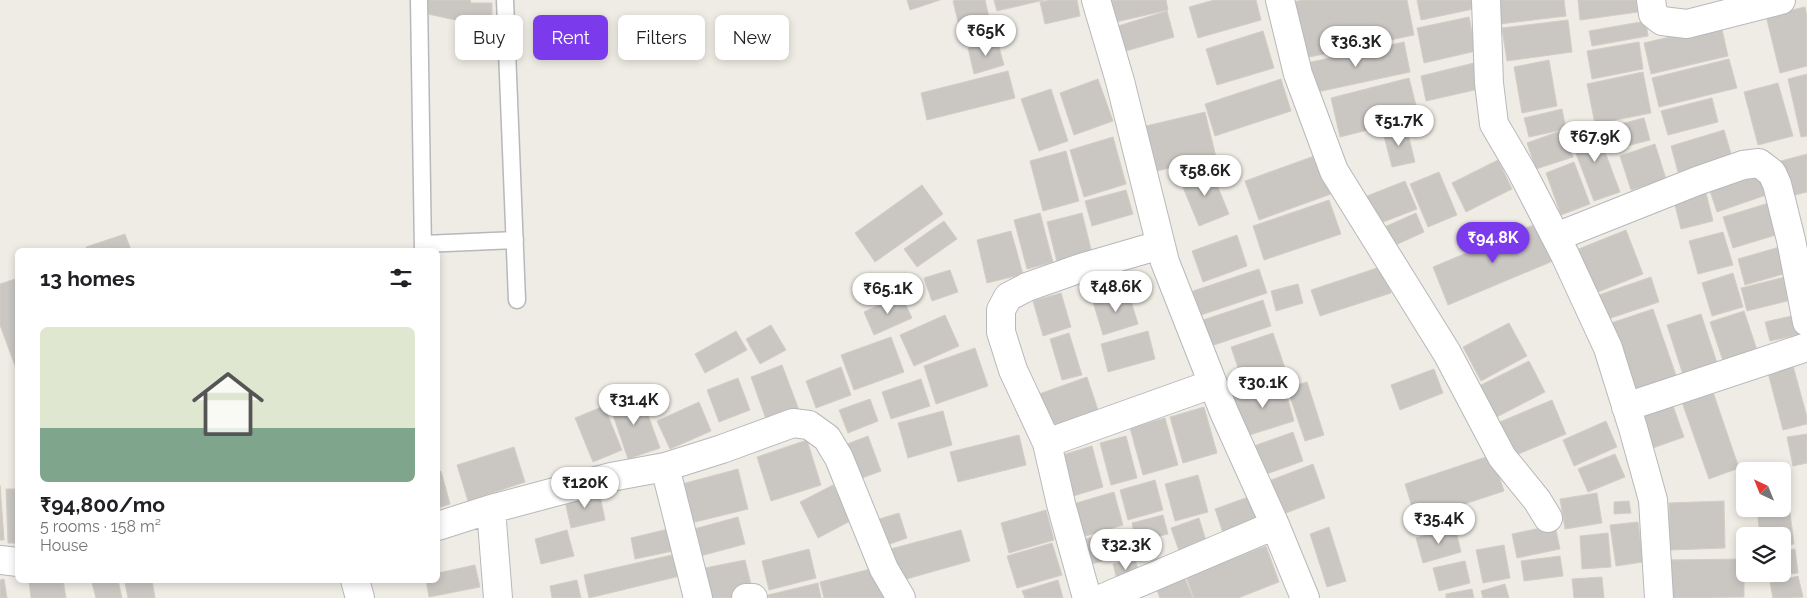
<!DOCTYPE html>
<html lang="en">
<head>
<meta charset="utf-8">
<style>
	:root { --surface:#fff; --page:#f2f2f2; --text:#202124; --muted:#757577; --line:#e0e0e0; --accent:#7c3aed }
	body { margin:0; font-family:Raleway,sans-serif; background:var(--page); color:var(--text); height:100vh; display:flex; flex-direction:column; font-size:19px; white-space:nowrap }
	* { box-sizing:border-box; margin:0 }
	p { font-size:16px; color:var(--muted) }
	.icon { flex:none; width:28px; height:28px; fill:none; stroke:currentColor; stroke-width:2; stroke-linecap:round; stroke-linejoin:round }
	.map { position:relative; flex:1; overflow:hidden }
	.details { position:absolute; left:15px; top:248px; width:425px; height:335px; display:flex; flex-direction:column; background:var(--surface); border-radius:8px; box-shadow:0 2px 8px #0003 }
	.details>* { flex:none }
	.top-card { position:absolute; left:455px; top:15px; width:475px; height:45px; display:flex; gap:10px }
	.needle { width:32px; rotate:317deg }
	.controls { position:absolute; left:1736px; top:462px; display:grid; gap:10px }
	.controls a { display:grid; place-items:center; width:55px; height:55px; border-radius:8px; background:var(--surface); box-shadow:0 2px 8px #0003; font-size:25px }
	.price { position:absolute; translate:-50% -42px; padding:0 11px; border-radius:18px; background:#fff; color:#222; font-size:16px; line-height:32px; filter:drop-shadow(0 1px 2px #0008) }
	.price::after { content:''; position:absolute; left:50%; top:30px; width:15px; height:11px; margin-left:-8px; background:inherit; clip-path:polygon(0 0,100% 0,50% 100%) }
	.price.on { background:var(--accent); color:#fff }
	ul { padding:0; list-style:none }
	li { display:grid; align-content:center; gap:10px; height:265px; padding:0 25px }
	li+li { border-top:1px solid var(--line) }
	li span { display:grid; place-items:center; height:155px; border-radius:8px; color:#555 }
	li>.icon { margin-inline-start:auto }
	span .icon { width:90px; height:90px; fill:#fffc; stroke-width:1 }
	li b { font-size:21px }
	h2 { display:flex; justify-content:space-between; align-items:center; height:60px; padding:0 25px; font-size:21px }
	.pill { padding:0 18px; border-radius:8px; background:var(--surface); box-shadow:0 2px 8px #0003; font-size:18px; line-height:45px }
	.pill.on { background:var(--accent); color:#fff }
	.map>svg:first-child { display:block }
	.building { fill:#cac7c3; stroke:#d4cdc4 }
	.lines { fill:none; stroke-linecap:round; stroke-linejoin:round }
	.service-casing { stroke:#b6b8bc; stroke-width:19 }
	.minor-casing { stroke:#b6b8bc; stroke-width:30 }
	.service { stroke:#fff; stroke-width:16 }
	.minor { stroke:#fff; stroke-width:28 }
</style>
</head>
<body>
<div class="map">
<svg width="1807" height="598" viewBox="0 0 1807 598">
	<rect width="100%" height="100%" fill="#efece5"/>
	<path class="building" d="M428 0H470L471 3H492V20L460 21 428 14Z
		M907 0H940L910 10Z
		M956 0H985L991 26 961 34 953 1Z
		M994 0H1044L997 11Z
		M1050 0H1077L1080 16 1045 24 1040 2Z
		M1111 0H1166L1168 10 1116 22Z
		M1214 0H1256L1261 20 1198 38 1189 7Z
		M1303 0H1407L1414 35 1300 59 1288 3Z
		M1417 0H1476L1478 8 1421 20Z
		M1498 0H1564L1566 16 1500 24Z
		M1578 0H1636L1638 12 1580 20Z
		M1805 7 1807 17V66L1780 73 1766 16Z
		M1167 11 1174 37 1126 51 1118 26Z
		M1469 17 1476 51 1424 63 1417 28Z
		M1568 20 1572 52 1507 61 1502 28Z
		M1646 21 1648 36 1592 46 1589 31Z
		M1721 25 1728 56 1651 74 1644 43Z
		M1263 31 1274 68 1217 85 1206 49Z
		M997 40 1004 65 974 74 968 48Z
		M1404 42 1410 72 1308 94 1302 64Z
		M1639 42 1643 69 1592 79 1587 51Z
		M1729 59 1737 88 1659 107 1652 78Z
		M1549 60 1557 106 1522 113 1514 67Z
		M1474 63 1479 89 1426 101 1421 76Z
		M1008 71 1015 98 927 120 921 93Z
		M1643 72 1651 113 1595 124 1587 84Z
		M1807 74V136L1801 137 1788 79Z
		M1409 78 1419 117 1340 137 1331 98Z
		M1098 79 1113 121 1074 135 1060 93Z
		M1281 79 1291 111 1215 136 1205 104Z
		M1778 83 1793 136 1758 145 1744 92Z
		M1051 89 1068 141 1039 151 1021 99Z
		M1712 98 1718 122 1668 135 1661 111Z
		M1562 109 1566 129 1529 137 1524 118Z
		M1205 112 1216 157 1157 171 1146 126Z
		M1644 118 1650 140 1615 149 1609 127Z
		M1595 125 1620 192 1594 201 1569 135Z
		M1406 126 1415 162 1392 167 1383 132Z
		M1563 130 1573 157 1536 169 1527 143Z
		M1724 130 1732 157 1678 172 1671 146Z
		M1113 137 1126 184 1084 197 1070 150Z
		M1655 144 1666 179 1631 190 1620 156Z
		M1066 151 1079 201 1043 211 1030 161Z
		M1807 154V192L1791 196 1781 161Z
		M1317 155 1331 194 1259 220 1245 181Z
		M1498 160 1512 189 1466 212 1452 183Z
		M1574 162 1590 204 1561 215 1546 173Z
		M1210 168 1229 214 1199 226 1180 180Z
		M1760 168 1769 194 1717 212 1708 185Z
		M1439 172 1457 215 1428 227 1410 184Z
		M1405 181 1417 209 1378 224 1367 196Z
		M922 185 943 214 875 262 855 233Z
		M1705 189 1713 221 1681 229 1673 197Z
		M1126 190 1133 214 1092 226 1085 201Z
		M1329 200 1341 234 1264 260 1253 226Z
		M1769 203 1779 234 1733 248 1723 217Z
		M1040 213 1053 262 1027 269 1014 220Z
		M1082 213 1092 253 1057 262 1047 222Z
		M1416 213 1424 232 1389 248 1380 229Z
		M944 221 957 239 917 267 904 249Z
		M1538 223 1553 261 1448 305 1433 267Z
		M1626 230 1643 274 1593 294 1576 250Z
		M1011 231 1023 274 987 283 977 240Z
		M1723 232 1733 265 1698 274 1689 241Z
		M125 234 131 250H87L86 247Z
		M1237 235 1247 266 1203 282 1192 251Z
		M1783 246 1790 272 1745 285 1738 259Z
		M1113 261 1122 287 1090 298 1082 272Z
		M1383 266 1391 293 1320 316 1311 290Z
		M1259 269 1267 293 1201 315 1193 291Z
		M950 270 958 292 932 301 924 278Z
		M1733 273 1743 307 1712 316 1702 283Z
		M1789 276 1795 299 1747 311 1741 288Z
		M1651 277 1659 302 1605 320 1596 296Z
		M18 278V374L0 325V284Z
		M1298 284 1303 303 1276 311 1271 291Z
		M1128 291 1138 324 1103 335 1093 302Z
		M1061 293 1071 327 1043 336 1033 301Z
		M901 295 912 318 874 335 864 312Z
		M1263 300 1271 326 1211 346 1203 320Z
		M1653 309 1678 381 1636 396 1611 323Z
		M1744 311 1757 350 1723 361 1710 322Z
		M1701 314 1719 369 1685 381 1667 325Z
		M945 315 959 346 914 366 900 335Z
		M1796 315 1801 334 1770 341 1765 322Z
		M1509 323 1527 356 1481 381 1463 347Z
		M771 325 786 350 760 364 746 339Z
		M736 331 747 350 705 373 695 354Z
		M1148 331 1155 359 1108 372 1101 344Z
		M1069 333 1082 375 1062 380 1050 339Z
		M1273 333 1286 371 1244 385 1231 347Z
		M891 337 904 372 854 390 841 355Z
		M975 348 988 386 936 404 924 366Z
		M1529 361 1545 392 1489 421 1473 389Z
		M1792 362 1807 417V424L1783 430 1767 369Z
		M782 365 799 410 767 422 751 377Z
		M841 367 851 395 816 408 806 381Z
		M1434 369 1443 393 1400 410 1391 385Z
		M1087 377 1099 413 1051 429 1039 394Z
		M738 378 750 410 719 422 707 390Z
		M921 379 930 406 891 419 882 392Z
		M1283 382 1294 421 1243 437 1231 398Z
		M1307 382 1324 435 1305 441 1287 388Z
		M1713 392 1739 468 1709 479 1682 402Z
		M640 393 660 448 628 459 609 403Z
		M870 399 878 421 848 433 839 410Z
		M1552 400 1566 434 1509 458 1495 424Z
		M1671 400 1684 437 1647 450 1635 412Z
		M699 402 711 431 670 449 657 421Z
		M604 406 622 450 593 462 575 418Z
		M1204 407 1217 453 1183 463 1170 417Z
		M943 411 952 445 908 458 898 423Z
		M1165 418 1178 465 1143 475 1130 428Z
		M1606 421 1617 447 1574 466 1563 440Z
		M1293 432 1303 461 1261 476 1251 447Z
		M1807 434V463L1793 466 1787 437Z
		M1019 435 1026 465 958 482 950 452Z
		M868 436 881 471 854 481 842 446Z
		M1126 436 1137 478 1111 485 1100 443Z
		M807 440 821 485 771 501 757 457Z
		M1092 446 1103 487 1070 497 1059 456Z
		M514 447 525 482 468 501 457 465Z
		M1615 454 1625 477 1588 492 1578 469Z
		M1492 455 1504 491 1416 520 1405 484Z
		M1313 464 1325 498 1273 518 1261 484Z
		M738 469 748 509 691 523 682 484Z
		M441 471 450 504 438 508V472Z
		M1198 475 1208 512 1175 521 1165 484Z
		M1155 480 1163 510 1128 520 1120 490Z
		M0 485 4 540H0Z
		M833 485 852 520 818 538 800 502Z
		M6 489H18V543H8Z
		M599 490 605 520 571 528 564 497Z
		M1114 492 1123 525 1082 537 1073 504Z
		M1597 493 1602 523 1565 529 1560 499Z
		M1251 496 1260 520 1223 533 1215 509Z
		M1782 497H1788L1794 544 1782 546V536H1760L1757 509H1782Z
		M1629 501 1631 513 1614 514V502Z
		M1724 501 1725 548 1670 550 1669 503Z
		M1046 510 1054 540 1009 553 1001 523Z
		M899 513 907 538 884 546 876 520Z
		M1163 515 1168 534 1136 542 1132 523Z
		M738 517 745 544 689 559 683 532Z
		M1199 518 1206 541 1179 551 1171 528Z
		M1638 522 1643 562 1616 566 1610 525Z
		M1555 525 1560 549 1517 558 1512 534Z
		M1329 527 1346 581 1327 587 1310 534Z
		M1455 527 1461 552 1423 563 1416 538Z
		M668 529 673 551 635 559 631 538Z
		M567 530 574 556 541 564 535 539Z
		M961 530 970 561 896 582 887 550Z
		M1122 530 1127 555 1091 564 1086 539Z
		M1608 533 1611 567 1582 569 1580 536Z
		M1052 543 1062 575 1017 588 1007 556Z
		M1504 545 1510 578 1483 583 1476 550Z
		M1266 546 1279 582 1238 598H1194L1186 577Z
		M809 549 816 578 769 590 762 561Z
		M1795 549 1798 573 1774 576 1773 574H1782V551Z
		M676 554 680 576 589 598 584 575Z
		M1560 556 1563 576 1524 581 1521 561Z
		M1135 559 1140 577 1118 583 1113 564Z
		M1744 559V597L1666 598V560Z
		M745 560 753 592 734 598H707L700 569Z
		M1465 561 1470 583 1439 591 1433 568Z
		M475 565 480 587 429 597 426 580H438V573Z
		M878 567 886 598H824L820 582Z
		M1183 574 1193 598H1160L1155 585Z
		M1798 576 1803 597 1773 598 1770 583Z
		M1602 577 1604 598H1574L1572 579Z
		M4 579 7 598H0V580Z
		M63 580 66 598H31L29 581Z
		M105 580H118L122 598H96L92 583Z
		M141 580H152L155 598H128L125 583Z
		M577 580 581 598H552L550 586Z
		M1058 580 1063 598H1025L1022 591Z
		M818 583 821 598H769L768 595Z
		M1505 584 1509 598H1483L1481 591Z
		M1472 589 1474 598H1446V594Z"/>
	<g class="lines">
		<g class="service-casing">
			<path id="service" d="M419 0 423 250
				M505 0 517 300
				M424 244 515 240"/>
		</g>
		<g class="minor-casing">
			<path id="minor" d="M1096 0 1120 81 1165 262 1224 412 1275 525 1305 598
				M1280 0 1298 74 1334 171 1447 353 1502 457 1537 500 1548 518
				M1486 0 1489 83 1494 124 1521 170 1565 255 1608 348 1633 428 1653 500 1659 598
				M1651 0 1653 14 1662 21 1687 24 1781 0
				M1556 237 1697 181 1743 165 1759 163 1772 173 1777 184 1791 240 1807 322
				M1626 407 1807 347
				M1047 443 1212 384
				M665 467 698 598
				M491 509 498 598
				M438 526 491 509 611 477 665 467 722 449 793 423 809 425 827 438 839 458 884 569 901 598
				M0 560 18 562
				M355 580 360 598
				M746 598H753
				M1087 598 1061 504 1047 443 1013 370 1001 332V310L1008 297 1027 287 1081 268 1160 245
				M1103 598 1275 525"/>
		</g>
		<use href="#service" class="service"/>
		<use href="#minor" class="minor"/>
	</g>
</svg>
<div class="controls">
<a><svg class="needle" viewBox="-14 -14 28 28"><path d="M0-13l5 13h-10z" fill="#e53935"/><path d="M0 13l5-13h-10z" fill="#757577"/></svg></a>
<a><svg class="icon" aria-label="layers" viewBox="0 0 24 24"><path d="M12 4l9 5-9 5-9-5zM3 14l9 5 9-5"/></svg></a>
</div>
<b class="price" style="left:986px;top:57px">₹65K</b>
<b class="price" style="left:1356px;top:68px">₹36.3K</b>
<b class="price" style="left:1399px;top:147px">₹51.7K</b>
<b class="price" style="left:1595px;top:163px">₹67.9K</b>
<b class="price" style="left:1205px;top:197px">₹58.6K</b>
<b class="price on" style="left:1493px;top:264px">₹94.8K</b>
<b class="price" style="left:1116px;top:313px">₹48.6K</b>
<b class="price" style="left:888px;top:315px">₹65.1K</b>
<b class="price" style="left:1263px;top:409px">₹30.1K</b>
<b class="price" style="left:634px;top:426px">₹31.4K</b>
<b class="price" style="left:585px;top:509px">₹120K</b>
<b class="price" style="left:1439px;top:545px">₹35.4K</b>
<b class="price" style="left:1126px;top:571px">₹32.3K</b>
<div class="top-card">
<a class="pill">Buy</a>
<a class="pill on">Rent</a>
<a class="pill">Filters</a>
<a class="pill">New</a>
</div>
<section class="details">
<h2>13 homes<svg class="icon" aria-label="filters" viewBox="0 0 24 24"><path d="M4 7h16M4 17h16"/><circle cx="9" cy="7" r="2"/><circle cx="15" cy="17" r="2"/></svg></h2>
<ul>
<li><span style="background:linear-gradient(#dfe7d0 65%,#7fa58c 0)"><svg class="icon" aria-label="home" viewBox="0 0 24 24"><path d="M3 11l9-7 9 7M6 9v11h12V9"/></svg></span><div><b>₹94,800/mo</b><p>5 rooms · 158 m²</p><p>House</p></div></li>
</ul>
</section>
</div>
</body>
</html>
